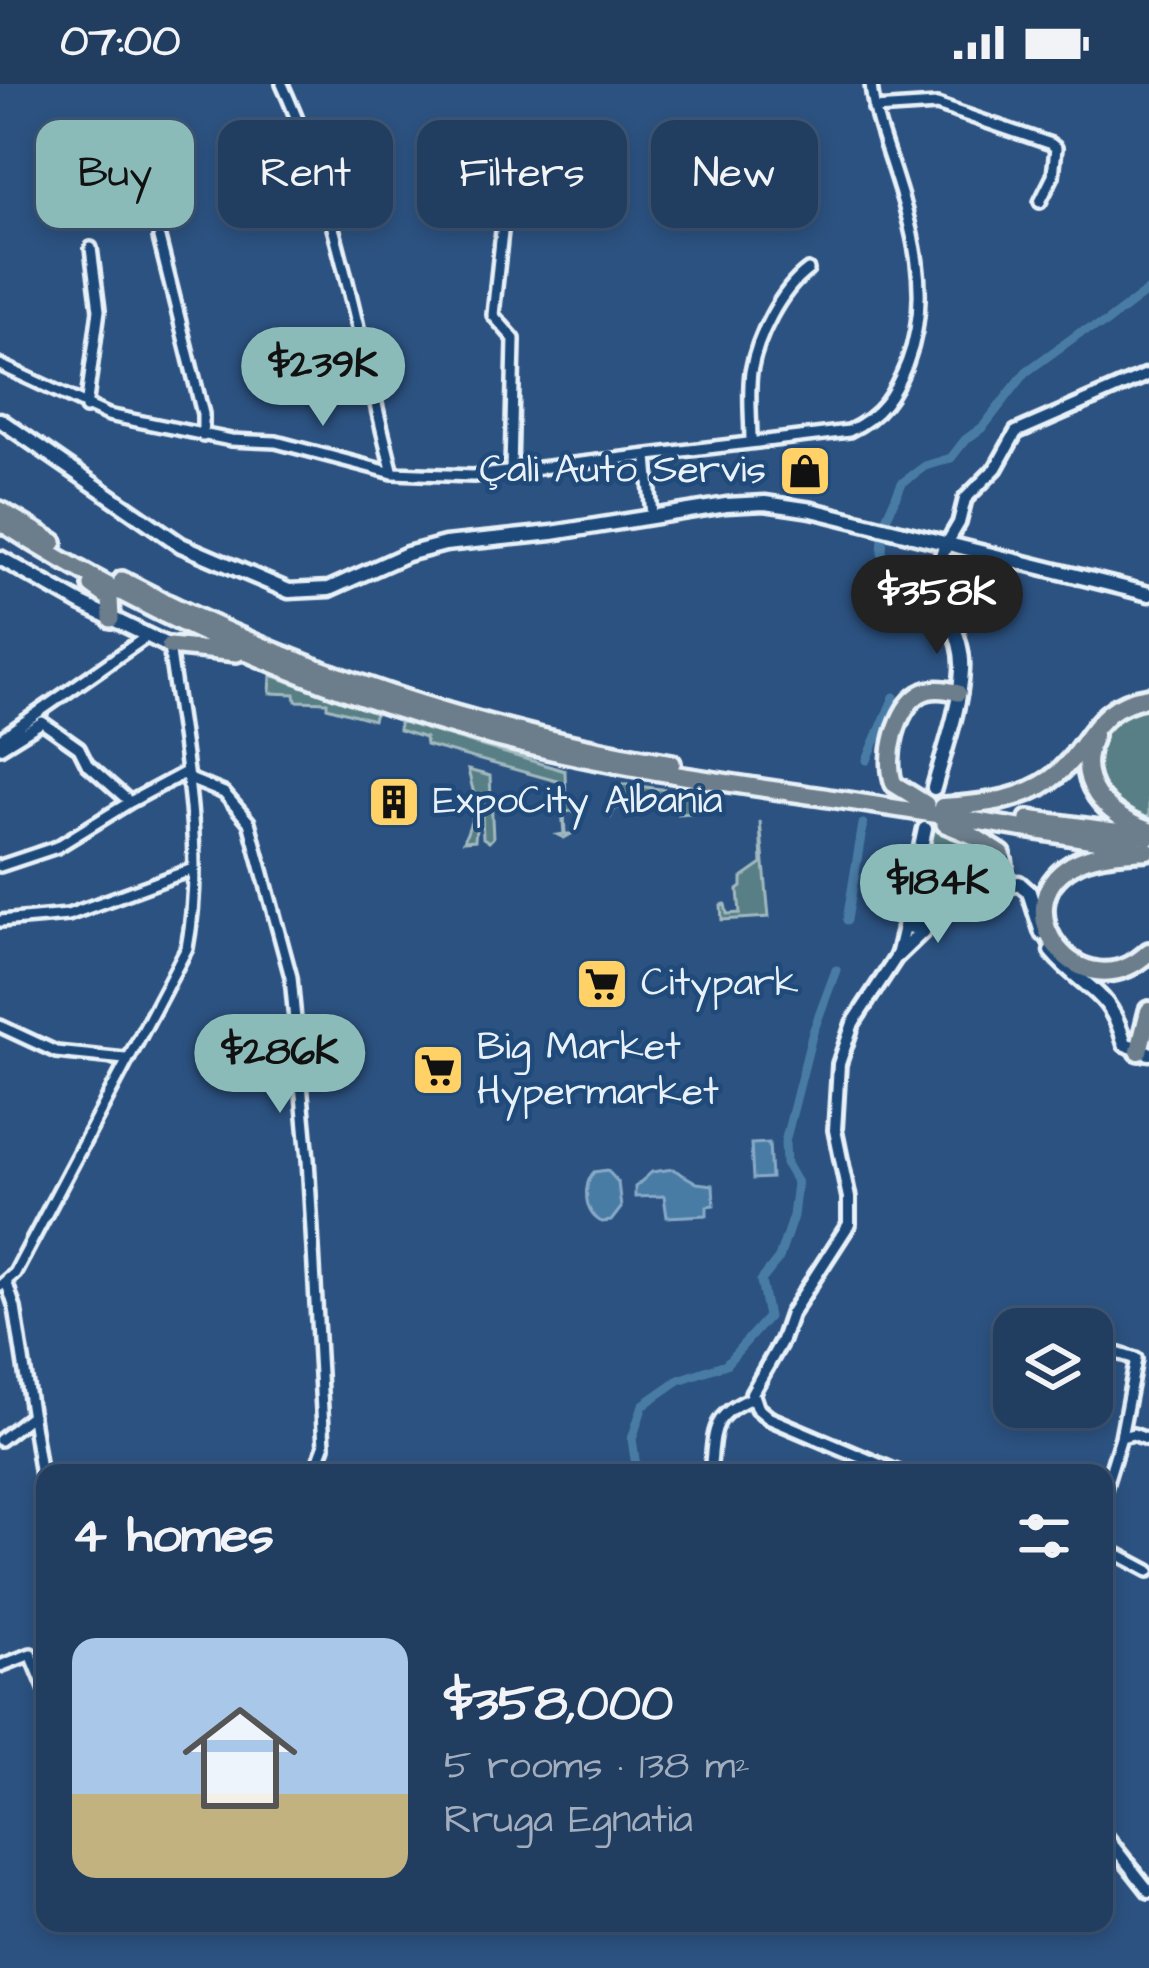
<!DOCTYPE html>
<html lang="en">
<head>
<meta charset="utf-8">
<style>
	:root { --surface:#213e61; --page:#294567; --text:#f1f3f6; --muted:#a2aebd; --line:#3e5776; --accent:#8bbbb9 }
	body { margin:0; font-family:"Architects Daughter",sans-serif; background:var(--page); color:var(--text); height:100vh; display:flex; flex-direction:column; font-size:45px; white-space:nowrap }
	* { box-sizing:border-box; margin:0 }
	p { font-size:39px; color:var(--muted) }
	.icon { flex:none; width:66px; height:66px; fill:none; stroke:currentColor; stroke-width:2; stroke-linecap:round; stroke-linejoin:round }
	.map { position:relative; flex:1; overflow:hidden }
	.sheet { position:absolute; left:36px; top:1380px; width:1077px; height:468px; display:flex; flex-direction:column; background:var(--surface); border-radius:24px; box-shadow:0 6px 18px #0003,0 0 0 3px var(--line) }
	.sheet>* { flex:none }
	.top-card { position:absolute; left:36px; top:36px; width:1077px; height:108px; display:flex; gap:24px }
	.tools { position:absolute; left:993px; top:1224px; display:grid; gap:24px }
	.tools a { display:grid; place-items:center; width:120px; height:120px; border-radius:24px; background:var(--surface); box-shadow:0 6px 18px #0003,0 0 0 3px var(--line); font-size:60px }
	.price { position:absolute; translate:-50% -102px; padding:0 27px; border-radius:42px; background:var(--accent); color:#111; font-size:39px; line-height:78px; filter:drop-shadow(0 3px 6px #0008) }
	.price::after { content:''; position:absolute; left:50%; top:72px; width:36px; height:27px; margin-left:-18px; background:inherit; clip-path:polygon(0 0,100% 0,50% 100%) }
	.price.selected { background:#222; color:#fff }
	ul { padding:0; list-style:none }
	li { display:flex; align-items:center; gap:36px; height:300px; padding:0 36px }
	li span { display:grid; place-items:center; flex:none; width:336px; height:240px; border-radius:24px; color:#555 }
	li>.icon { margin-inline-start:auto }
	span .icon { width:144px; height:144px; fill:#fffc; stroke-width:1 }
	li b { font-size:51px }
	h2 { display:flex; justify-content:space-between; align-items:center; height:144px; padding:0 36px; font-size:51px }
	.pill { padding:0 42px; border-radius:24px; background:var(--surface); box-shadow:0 6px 18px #0003,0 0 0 3px var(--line); font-size:42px; line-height:108px }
	.pill.selected { background:var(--accent); color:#111 }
	.status { display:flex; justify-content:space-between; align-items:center; height:84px; padding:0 60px; background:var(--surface); direction:ltr }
	.status svg { height:33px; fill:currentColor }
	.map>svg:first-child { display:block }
	.green { fill:#587f85; stroke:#a0b8be; stroke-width:3 }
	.water { fill:#487ba5; stroke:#88aac6; stroke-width:3 }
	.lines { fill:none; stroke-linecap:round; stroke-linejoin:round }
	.canal { stroke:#487ba5; stroke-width:9 }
	.minor-casing { stroke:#e8f1f8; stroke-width:18 }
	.tertiary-casing { stroke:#e8f1f8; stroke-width:20 }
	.secondary-casing { stroke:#e8f1f8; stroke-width:21 }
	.trunk-casing { stroke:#e8f1f8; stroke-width:24 }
	.motorway-casing { stroke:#e8f1f8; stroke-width:26 }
	.minor { stroke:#1f4a7a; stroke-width:9 }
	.tertiary { stroke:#1f4a7a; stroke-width:10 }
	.secondary { stroke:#1f4a7a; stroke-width:12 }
	.trunk { stroke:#6c7d8b; stroke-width:15 }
	.motorway { stroke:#6c7d8b; stroke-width:16 }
	.labels { text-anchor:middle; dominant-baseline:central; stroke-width:9; stroke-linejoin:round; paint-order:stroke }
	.poi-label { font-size:39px; fill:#e8f1f8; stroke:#1f4a7a; text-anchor:start }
</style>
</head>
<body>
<div class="status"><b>07:00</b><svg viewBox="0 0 49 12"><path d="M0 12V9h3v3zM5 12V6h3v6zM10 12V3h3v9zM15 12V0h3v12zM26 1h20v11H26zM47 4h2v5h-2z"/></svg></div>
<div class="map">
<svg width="1149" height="1884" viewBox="0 0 1149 1884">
	<rect width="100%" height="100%" fill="#2c5281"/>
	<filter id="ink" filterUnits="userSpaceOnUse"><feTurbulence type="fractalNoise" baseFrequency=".00833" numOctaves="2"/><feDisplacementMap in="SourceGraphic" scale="24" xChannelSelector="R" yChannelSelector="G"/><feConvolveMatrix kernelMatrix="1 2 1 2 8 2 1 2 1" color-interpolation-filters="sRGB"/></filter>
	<g filter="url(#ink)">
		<path class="green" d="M271 591 375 629 373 636 327 623V618L296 617 295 610 270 609Z
			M1149 624V734C1074 716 1077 631 1149 624Z
			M399 637 565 687 566 719 572 720 573 727 564 728 565 750H571L564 754 558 751 564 750 560 698 426 661 425 654 399 646Z
			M468 686 490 692 493 754 489 758 483 754 482 731 477 732 475 756 464 757 477 722Z
			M623 700 705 711 710 722 707 728 678 730 676 720 615 724 612 730 611 710Z
			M760 737 769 833 722 836 721 821 725 820 727 830 740 829 738 806 742 803V794L762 780Z
			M931 743 965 753 1003 780 990 800 923 832 912 820Z"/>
		<path class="water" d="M769 1059 771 1094 753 1095 751 1060Z
			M673 1085 697 1099 713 1101 714 1121 707 1122V1131L667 1133 664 1112 635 1113V1103L652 1088Z
			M607 1086 618 1098 621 1124 611 1137 602 1138C584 1130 582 1101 594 1088Z"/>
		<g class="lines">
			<path class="canal" d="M897 516 882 468 884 439 902 399 925 382 951 374 965 356 983 343 1026 288 1081 248 1104 240 1149 206
				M867 676 894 613
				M847 836 863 740
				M637 1389 632 1355 643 1321 679 1296 726 1280 768 1233 761 1197 779 1174 793 1132 797 1099 786 1080 785 1058 813 948 836 886"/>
			<g class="minor-casing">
				<path id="minor" d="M282 0C338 123 359 260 393 389
					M874 25 937 21 1051 60 1056 64 1053 92 1040 118
					M498 105 503 138 493 231 514 255 511 388
					M159 154 203 330V352
					M0 281 108 331 231 356 276 358 393 389 473 392 849 347C881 332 894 311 907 279 934 208 911 140 889 72 881 48 873 25 871 0
					M86 324 99 226 91 164
					M751 358C751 335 748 310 751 288 757 253 780 207 808 186
					M647 372 652 432
					M0 655 146 553
					M0 664 42 638 79 664 87 680 130 718 186 688
					M187 694 224 709 249 738 291 893 308 1075 324 1362 314 1389
					M0 782 57 763 130 718
					M0 837 68 831 193 785
					M0 942 56 968 125 975
					M7 1200 15 1224 41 1392
					M0 1202 15 1189 187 864C206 766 182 659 169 562
					M1107 1266 1136 1275 1121 1353
					M0 1356 32 1331
					M710 1389C715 1348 709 1332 752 1314
					M1104 1408 1121 1353 1133 1350 1149 1356
					M1104 1463 1149 1487
					M0 1582 31 1570 45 1604"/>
			</g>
			<g class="tertiary-casing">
				<path id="tertiary" d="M946 461 959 439 965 415 996 384 1016 348 1149 290
					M899 1389 769 1334 757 1324 752 1309 782 1256 791 1230 849 1140V1114L835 1046 839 980 853 939 897 872 904 843
					M1104 1750 1149 1807"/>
			</g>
			<g class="secondary-casing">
				<path id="secondary" d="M0 336 181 461 289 507 329 505 407 470 445 460 552 449 726 421 765 419 812 426 1149 510
					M0 474 82 520 169 562
					M934 704C944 667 960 625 962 586 965 540 923 509 946 461
					M925 745 904 843 919 844 967 814 1019 799 1029 808 1042 849
					M991 804C1002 794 1010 784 1002 770
					M1051 867C1084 907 1108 901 1125 960L1149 969
					M897 872 927 843"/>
			</g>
			<g class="trunk-casing">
				<path id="trunk" d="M0 426 54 458
					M0 438C163 542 346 619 534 663 631 686 730 699 829 714 931 729 1033 746 1134 763
					M122 496C293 586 481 648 672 679
					M92 502 110 515 111 535
					M169 562 237 569
					M926 720 894 700C884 675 896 625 920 610 932 603 945 605 958 609
					M1028 735 1149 752
					M945 740 972 751 1002 770"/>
			</g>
			<g class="motorway-casing">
				<path id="motorway" d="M1094 651C1072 699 1106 731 1149 747
					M942 723C979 721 1020 717 1051 695 1092 665 1090 622 1149 613
					M1147 766C1122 768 1094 768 1072 781 1000 823 1081 932 1149 868
					M1139 967 1149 927"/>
			</g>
			<use href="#minor" class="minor"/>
			<use href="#tertiary" class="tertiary"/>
			<use href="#secondary" class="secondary"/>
			<use href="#trunk" class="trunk"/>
			<use href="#motorway" class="motorway"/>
		</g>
	</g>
	<defs>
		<g id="shop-square" transform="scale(2.7)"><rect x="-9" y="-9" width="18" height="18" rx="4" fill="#ffd166" stroke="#1f4a7a"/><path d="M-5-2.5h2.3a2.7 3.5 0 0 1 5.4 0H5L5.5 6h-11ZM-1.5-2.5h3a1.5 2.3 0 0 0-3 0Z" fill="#111"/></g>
		<g id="building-square" transform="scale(2.7)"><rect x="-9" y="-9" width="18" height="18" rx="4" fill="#ffd166" stroke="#1f4a7a"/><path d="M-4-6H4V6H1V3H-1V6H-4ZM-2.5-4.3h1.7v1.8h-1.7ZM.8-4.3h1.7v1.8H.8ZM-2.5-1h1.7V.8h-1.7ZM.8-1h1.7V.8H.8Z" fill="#111"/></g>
		<g id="supermarket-square" transform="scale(2.7)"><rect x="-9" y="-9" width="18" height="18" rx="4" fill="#ffd166" stroke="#1f4a7a"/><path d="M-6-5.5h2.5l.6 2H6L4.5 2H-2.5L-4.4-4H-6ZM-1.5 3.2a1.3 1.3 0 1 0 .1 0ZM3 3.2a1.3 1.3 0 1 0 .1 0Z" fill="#111"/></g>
	</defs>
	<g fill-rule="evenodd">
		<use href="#shop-square" x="805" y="387"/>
		<use href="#building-square" x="394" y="718"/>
		<use href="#supermarket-square" x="602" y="900"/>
		<use href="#supermarket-square" x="438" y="986"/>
	</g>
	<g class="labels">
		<g class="poi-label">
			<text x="766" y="387" text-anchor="end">Çali Auto Servis</text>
			<text x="433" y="718">ExpoCity Albania</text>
			<text x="641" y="900">Citypark</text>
			<text x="477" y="964">Big Market<tspan x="477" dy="45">Hypermarket</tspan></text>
		</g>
	</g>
</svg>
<div class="tools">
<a><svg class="icon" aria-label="layers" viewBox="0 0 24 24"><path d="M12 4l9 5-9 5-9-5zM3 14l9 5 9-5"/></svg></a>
</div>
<b class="price" style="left:323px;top:345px">$239K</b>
<b class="price selected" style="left:937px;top:573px">$358K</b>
<b class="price" style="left:938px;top:862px">$184K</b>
<b class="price" style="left:280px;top:1032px">$286K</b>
<div class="top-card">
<a class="pill selected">Buy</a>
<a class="pill">Rent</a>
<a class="pill">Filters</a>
<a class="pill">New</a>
</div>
<section class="sheet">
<h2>4 homes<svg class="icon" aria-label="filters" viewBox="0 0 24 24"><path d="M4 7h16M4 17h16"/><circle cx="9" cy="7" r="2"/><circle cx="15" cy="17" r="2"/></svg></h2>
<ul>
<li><span style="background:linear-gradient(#a9c7e8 65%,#c2b280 0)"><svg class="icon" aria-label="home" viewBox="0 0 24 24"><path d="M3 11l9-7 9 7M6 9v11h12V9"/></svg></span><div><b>$358,000</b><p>5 rooms · 138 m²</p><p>Rruga Egnatia</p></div></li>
</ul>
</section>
</div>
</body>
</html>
